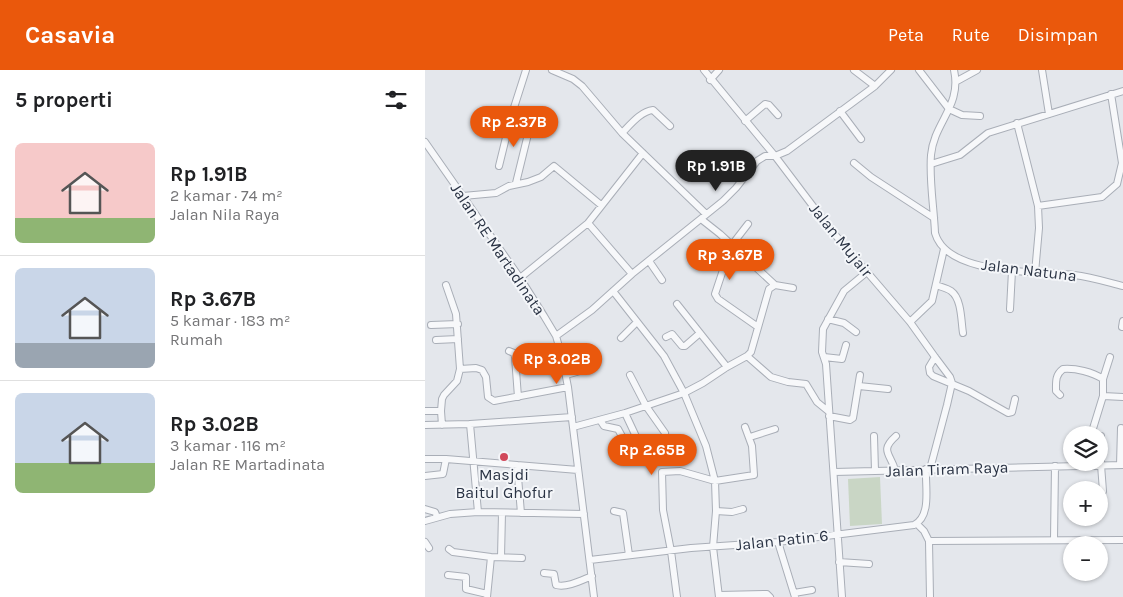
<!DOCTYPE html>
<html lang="id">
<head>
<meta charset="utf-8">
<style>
	:root { --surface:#fff; --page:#f2f2f2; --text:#202124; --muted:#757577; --line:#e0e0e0; --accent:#ea580c }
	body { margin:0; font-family:Karla,sans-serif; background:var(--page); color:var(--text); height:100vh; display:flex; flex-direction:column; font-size:19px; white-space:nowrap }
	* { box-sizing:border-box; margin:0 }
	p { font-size:16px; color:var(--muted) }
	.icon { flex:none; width:28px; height:28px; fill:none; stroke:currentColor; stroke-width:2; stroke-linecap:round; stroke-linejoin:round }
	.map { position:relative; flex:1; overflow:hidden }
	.details { display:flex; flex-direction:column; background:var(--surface); width:425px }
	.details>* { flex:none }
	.tools { position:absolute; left:638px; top:356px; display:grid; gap:10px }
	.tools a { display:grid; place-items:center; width:45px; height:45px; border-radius:50%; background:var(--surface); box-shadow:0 1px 4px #0004; font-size:25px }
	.price { position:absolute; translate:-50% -42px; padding:0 11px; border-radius:18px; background:var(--accent); color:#fff; font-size:16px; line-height:32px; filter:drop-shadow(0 1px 2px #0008) }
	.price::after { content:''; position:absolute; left:50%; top:30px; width:15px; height:11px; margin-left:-8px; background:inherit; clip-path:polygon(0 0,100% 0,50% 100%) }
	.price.active { background:#222; color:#fff }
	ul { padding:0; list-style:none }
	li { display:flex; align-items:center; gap:15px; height:125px; padding:0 15px }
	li+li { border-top:1px solid var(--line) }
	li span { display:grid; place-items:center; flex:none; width:140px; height:100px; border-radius:8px; color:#555 }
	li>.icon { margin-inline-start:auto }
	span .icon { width:60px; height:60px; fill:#fffc; stroke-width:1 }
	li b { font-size:21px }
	h2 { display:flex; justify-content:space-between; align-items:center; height:60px; padding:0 15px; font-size:21px }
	header { display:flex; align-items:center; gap:30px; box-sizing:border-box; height:70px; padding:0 25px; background:var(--accent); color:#fff }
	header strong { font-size:24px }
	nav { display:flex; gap:28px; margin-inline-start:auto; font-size:18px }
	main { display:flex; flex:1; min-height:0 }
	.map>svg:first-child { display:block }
	.green { fill:#c9d6c5 }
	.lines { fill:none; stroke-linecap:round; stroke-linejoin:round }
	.minor-casing { stroke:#a9aeb7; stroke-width:8 }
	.minor { stroke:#f7f8fa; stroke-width:6 }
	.poi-dot { fill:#d1495b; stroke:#f4f6f9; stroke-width:2 }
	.labels { text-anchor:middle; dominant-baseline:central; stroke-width:4; stroke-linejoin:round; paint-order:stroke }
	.street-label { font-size:16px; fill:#2b3445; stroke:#f4f6f9 }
	.poi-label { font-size:16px; fill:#2b3445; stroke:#f4f6f9 }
</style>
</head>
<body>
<header>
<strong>Casavia</strong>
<nav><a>Peta</a><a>Rute</a><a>Disimpan</a></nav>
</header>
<main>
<section class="details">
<h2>5 properti<svg class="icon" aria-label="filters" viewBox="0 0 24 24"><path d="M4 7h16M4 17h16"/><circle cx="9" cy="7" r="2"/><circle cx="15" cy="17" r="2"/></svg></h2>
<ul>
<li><span style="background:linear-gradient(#f6c9c9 75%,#8fb573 0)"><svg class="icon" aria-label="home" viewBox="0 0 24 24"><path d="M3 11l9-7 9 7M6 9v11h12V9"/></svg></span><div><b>Rp 1.91B</b><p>2 kamar · 74 m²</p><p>Jalan Nila Raya</p></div></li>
<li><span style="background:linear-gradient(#c9d6e8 75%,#9aa5b1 0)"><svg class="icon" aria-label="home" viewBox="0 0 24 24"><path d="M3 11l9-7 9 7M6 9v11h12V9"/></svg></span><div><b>Rp 3.67B</b><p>5 kamar · 183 m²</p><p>Rumah</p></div></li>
<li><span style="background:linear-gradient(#c9d6e8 70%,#8fb573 0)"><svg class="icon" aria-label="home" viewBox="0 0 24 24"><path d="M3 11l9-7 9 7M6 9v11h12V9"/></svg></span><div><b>Rp 3.02B</b><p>3 kamar · 116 m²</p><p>Jalan RE Martadinata</p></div></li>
</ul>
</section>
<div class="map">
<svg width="698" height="527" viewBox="0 0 698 527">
	<rect width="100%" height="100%" fill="#e4e7ec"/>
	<path class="green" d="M455 407 457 454 425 456 423 409Z"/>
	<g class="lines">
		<g class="minor-casing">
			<path id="minor" d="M127 0 148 9 157 16 197 63 281 144
				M279 0 350 86 406 160 485 252 510 287 525 307 527 313 522 335 505 399
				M429 0 450 16
				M494 0 524 39 537 45 555 46
				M529 0C537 36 509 52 506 85 504 110 509 138 510 163 522 206 613 201 649 205 666 207 682 212 698 216
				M617 0 624 44
				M285 10 294 0
				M532 11 552 0
				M415 41 436 69
				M66 43 86 47 105 56 91 113
				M320 51 340 34 344 35 353 45
				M592 53 613 136 614 158 610 203
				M197 63C205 55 216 41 228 40L245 56
				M0 72 95 208 119 246 131 266 137 287 143 317 169 527
				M429 93 446 107 509 148
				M506 94 535 85 563 63 698 21
				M74 96 86 47 101 0
				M38 126 71 123 84 116 103 112 116 107 129 96 176 135
				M613 136 677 127 692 114 697 93 686 24
				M276 149 295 164 350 215
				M163 153 207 204
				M323 154 306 176 290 224 293 229 333 257
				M224 191 237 210
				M95 208 163 153 218 83
				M511 215C516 217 522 218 526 221 537 229 536 251 538 263
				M252 234 302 297
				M585 239 587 201
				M403 249 419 253 431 262
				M485 252 507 231 519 179
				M6 255 33 254
				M697 257 698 251
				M131 266 167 240 207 204 298 131 311 118 332 91 340 86H350L362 81 450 16 466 0
				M241 267 247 264 257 276H260L275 263
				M196 268 212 252
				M11 270 33 269
				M84 281 89 283 90 287 93 327
				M322 286 346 307 363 312 381 314 392 332 403 341
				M399 287 417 289 421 275
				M510 287 504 297 505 303 508 306 544 321 583 343 587 342 590 329
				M35 299 51 298 57 300 61 307 63 327 69 331 143 317
				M141 305 169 297
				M205 305 221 336 240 363
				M434 316 463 319
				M635 325 631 321C631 312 630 305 638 299 651 298 667 302 678 309
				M678 326 698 327
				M0 341H16
				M200 343 215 375
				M404 346 425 350 428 348 435 305
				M175 350 179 356 193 359 199 370
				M45 354 53 442
				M0 355 45 354 147 347
				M17 355 16 341 17 329 19 325 32 311 35 299 31 244 21 215
				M148 357 200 343 259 323 239 286 188 221
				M666 365 678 326V309L685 287
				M449 366 450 401
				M676 366V395L678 421
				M325 367 350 359
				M0 389H21
				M92 395 96 443
				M695 395 696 358
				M470 400C466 384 454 381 471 366
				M409 402 698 395
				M0 406 18 404 21 389 153 400
				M0 439 10 442 12 447
				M189 441 198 443 204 485
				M291 441 307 442 318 439
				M0 451 25 444 53 442 159 444
				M492 454 499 461 504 471 505 527
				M629 470 630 396
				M504 471 698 470
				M0 472 4 478
				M353 472 370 527
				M24 479 28 482 66 487 97 488
				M76 487 77 443
				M165 490 266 478 353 472 489 455C507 446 500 416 501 399
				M414 492 444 494
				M119 503 129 504 131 515C142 518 157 510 167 506
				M23 505 41 507V519L62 524
				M369 523 387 520
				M294 525 342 524 345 527
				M62 527 66 487
				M252 527 246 481 238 440 237 402 255 401 290 411 329 405 327 376 320 357
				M294 527 288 477 291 441 290 411 281 376 259 323 278 313 302 297 322 286 326 282 344 219 350 215 368 218
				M417 527 401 294 397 282 398 259 419 221 442 202"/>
		</g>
		<use href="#minor" class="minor"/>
	</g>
	<circle class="poi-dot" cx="79" cy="387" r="5"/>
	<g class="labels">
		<g class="street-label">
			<text transform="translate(416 170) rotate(51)">Jalan Mujair</text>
			<text transform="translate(73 179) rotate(56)">Jalan RE Martadinata</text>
			<text transform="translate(604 200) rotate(7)">Jalan Natuna</text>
			<text transform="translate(522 399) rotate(-2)">Jalan Tiram Raya</text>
			<text transform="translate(357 470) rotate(-6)">Jalan Patin 6</text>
		</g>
		<g class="poi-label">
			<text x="79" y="404">Masjdi<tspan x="79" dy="18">Baitul Ghofur</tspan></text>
		</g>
	</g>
</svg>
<div class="tools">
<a><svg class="icon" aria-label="layers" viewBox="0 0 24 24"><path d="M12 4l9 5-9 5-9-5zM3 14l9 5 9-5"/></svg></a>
<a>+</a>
<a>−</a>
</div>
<b class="price" style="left:89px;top:78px">Rp 2.37B</b>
<b class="price active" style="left:291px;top:122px">Rp 1.91B</b>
<b class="price" style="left:305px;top:211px">Rp 3.67B</b>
<b class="price" style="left:132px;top:315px">Rp 3.02B</b>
<b class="price" style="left:227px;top:406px">Rp 2.65B</b>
</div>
</main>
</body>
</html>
